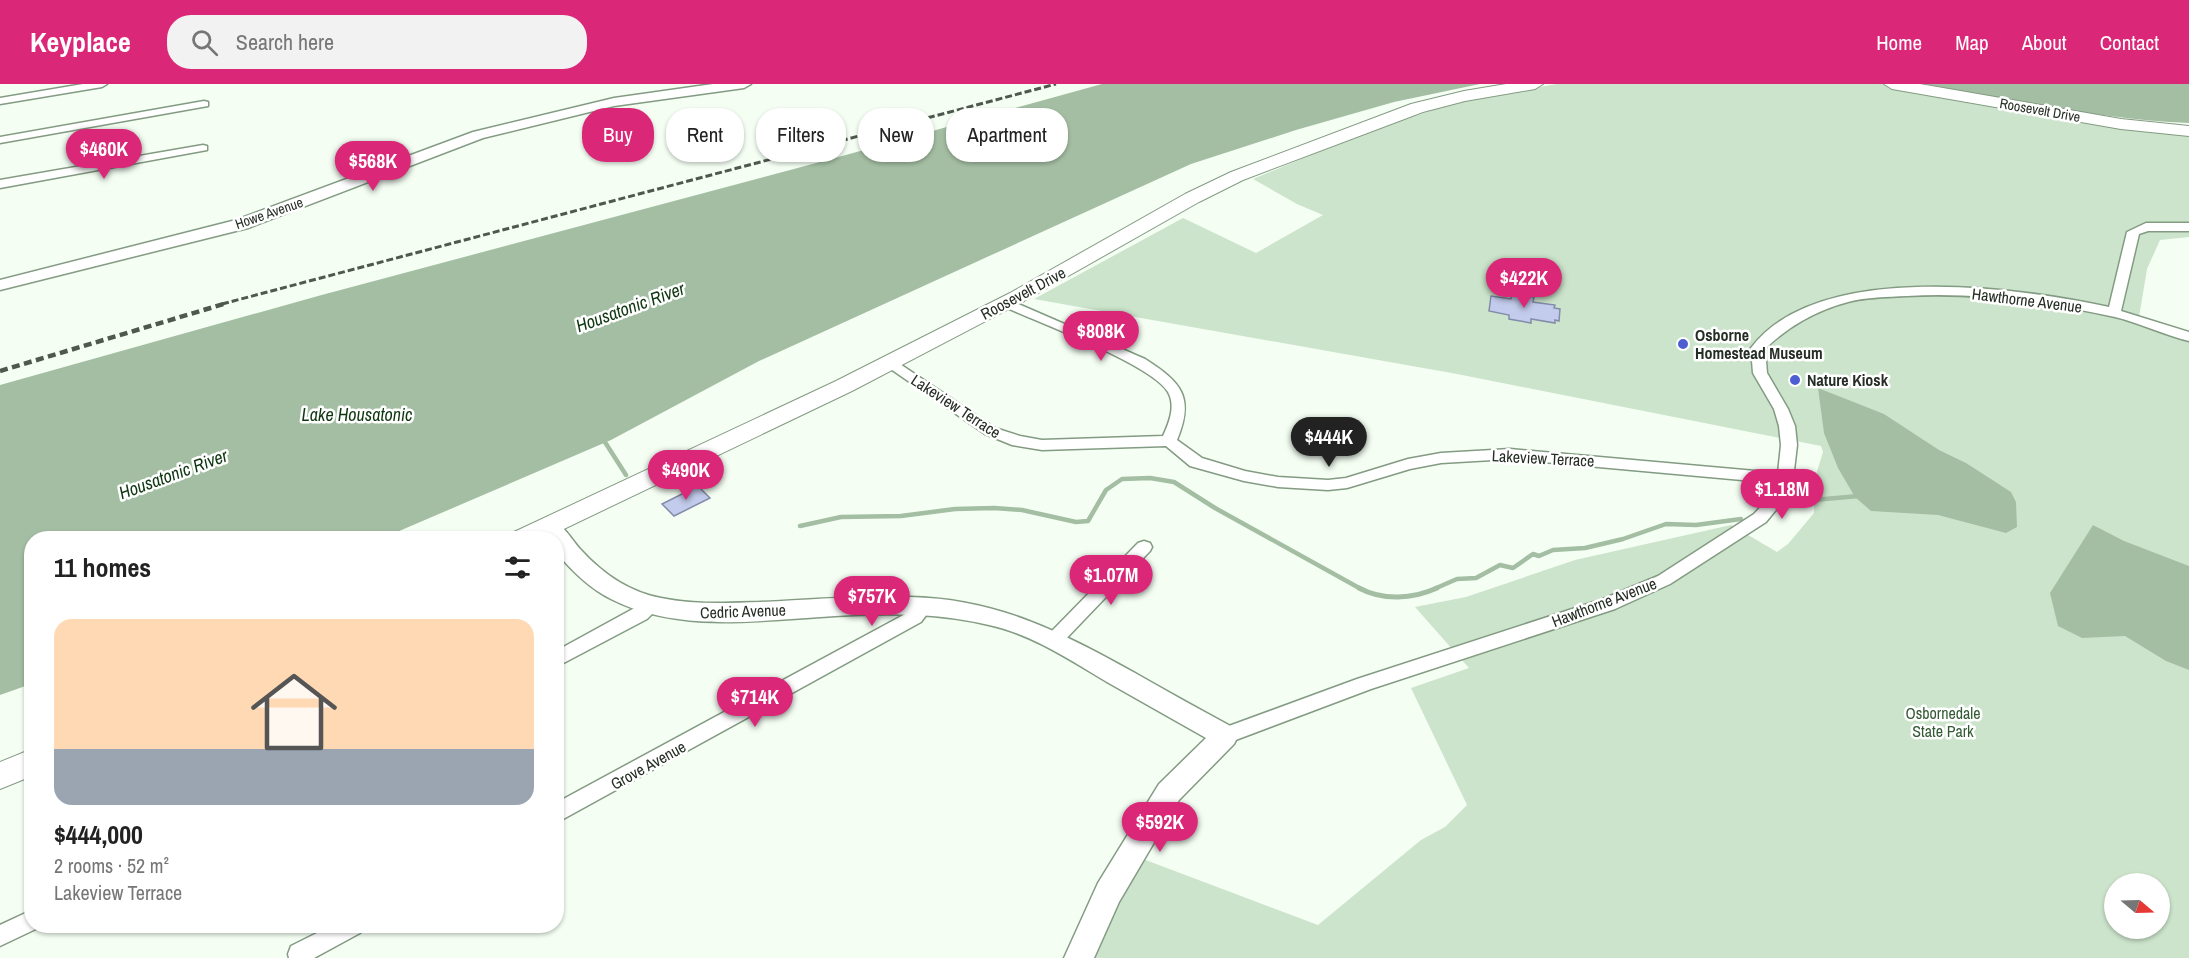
<!DOCTYPE html>
<html lang="en">
<head>
<meta charset="utf-8">
<style>
	:root { --surface:#fff; --page:#f2f2f2; --text:#222; --muted:#767676; --line:#e0e0e0; --accent:#db2777 }
	body { margin:0; font-family:"Archivo Narrow",sans-serif; background:var(--page); color:var(--text); height:100vh; display:flex; flex-direction:column; font-size:22px; white-space:nowrap }
	* { box-sizing:border-box; margin:0 }
	p { font-size:20px; color:var(--muted) }
	.icon { flex:none; width:33px; height:33px; fill:none; stroke:currentColor; stroke-width:2; stroke-linecap:round; stroke-linejoin:round }
	.map { position:relative; flex:1; overflow:hidden }
	.panel { position:absolute; left:24px; top:447px; width:540px; height:402px; display:flex; flex-direction:column; background:var(--surface); border-radius:24px; box-shadow:0 2px 4px #0004 }
	.panel>* { flex:none }
	.guide { position:absolute; left:582px; top:24px; width:570px; height:54px; display:flex; gap:12px }
	.needle { width:39px; rotate:109deg }
	.controls { position:absolute; left:2104px; top:789px; display:grid; gap:12px }
	.controls a { display:grid; place-items:center; width:66px; height:66px; border-radius:50%; background:var(--surface); box-shadow:0 2px 4px #0004; font-size:30px }
	.price { position:absolute; translate:-50% -51px; padding:0 14px; border-radius:21px; background:var(--accent); color:#fff; font-size:20px; line-height:39px; filter:drop-shadow(0 2px 3px #0008) }
	.price::after { content:''; position:absolute; left:50%; top:36px; width:18px; height:14px; margin-left:-9px; background:inherit; clip-path:polygon(0 0,100% 0,50% 100%) }
	.price.current { background:#222; color:#fff }
	ul { padding:0; list-style:none }
	li { display:grid; align-content:center; gap:12px; height:318px; padding:0 30px }
	li+li { border-top:2px solid var(--line) }
	li span { display:grid; place-items:center; height:186px; border-radius:18px; color:#555 }
	li>.icon { margin-inline-start:auto }
	span .icon { width:108px; height:108px; fill:#fffc; stroke-width:1 }
	li b { font-size:26px }
	h2 { display:flex; justify-content:space-between; align-items:center; height:72px; padding:0 30px; font-size:26px }
	.pill { padding:0 21px; border-radius:24px; background:var(--surface); box-shadow:0 2px 4px #0004; font-size:21px; line-height:54px }
	.pill.current { background:var(--accent); color:#fff }
	header { display:flex; align-items:center; gap:36px; box-sizing:border-box; height:84px; padding:0 30px; background:var(--accent); color:#fff }
	header strong { font-size:28px }
	nav { display:flex; gap:33px; margin-inline-start:auto; font-size:21px }
	.search { width:420px; height:54px; background:var(--page); display:flex; align-items:center; gap:15px; box-sizing:border-box; padding:0 21px; border-radius:24px; color:var(--muted); font-size:22px }
	.map>svg:first-child { display:block }
	.green { fill:#cce4cb; fill-rule:evenodd }
	.water { fill:#a4bea3 }
	.lines { fill:none; stroke-linecap:round; stroke-linejoin:round }
	.stream-far1 { stroke:#a4bea3; stroke-width:4.5 }
	.stream { stroke:#a4bea3; stroke-width:5 }
	.building { fill:#c3ccec; stroke:#838ca9; stroke-width:1.5 }
	.street-casing { stroke:#839b82; stroke-width:3 }
	.secondary-casing { stroke:#839b82; stroke-width:3 }
	.primary-casing { stroke:#839b82; stroke-width:2 }
	.street { fill:#fff; fill-rule:evenodd }
	.secondary { fill:#fff; fill-rule:evenodd }
	.primary { fill:#fff; fill-rule:evenodd }
	.rail-far1 { stroke:#4f584e; stroke-width:3; stroke-dasharray:7 3; stroke-linecap:butt }
	.rail { stroke:#4f584e; stroke-width:4.5; stroke-dasharray:8 4.5; stroke-linecap:butt }
	.poi-dot { fill:#4d5ed3; stroke:#fff; stroke-width:2 }
	.labels { text-anchor:middle; dominant-baseline:central; stroke-width:5; stroke-linejoin:round; paint-order:stroke }
	.far-street-label { font-size:14px; fill:#252e24; stroke:#fff }
	.street-label { font-size:16px; fill:#252e24; stroke:#fff }
	.poi-label { font-size:16px; font-weight:bold; fill:#252e24; stroke:#fff; text-anchor:start }
	.park-label { font-size:16px; fill:#345a34; stroke:#fff }
	.water-label { font-size:18px; font-style:italic; fill:#103712; stroke:#fff }
</style>
</head>
<body>
<header>
<strong>Keyplace</strong>
<div class="search"><svg class="icon" aria-label="search" viewBox="0 0 24 24"><circle cx="10" cy="10" r="6"/><path d="M15 15l6 6"/></svg>Search here</div>
<nav><a>Home</a><a>Map</a><a>About</a><a>Contact</a></nav>
</header>
<div class="map">
<svg width="2189" height="874" viewBox="0 0 2189 874">
	<rect width="100%" height="100%" fill="#f4fef3"/>
	<path class="green" d="M1557 0H1887L2189 49V153L2160 156 2147 185 2138 239 2189 258V874H1095L1113 832 1143 775 1318 841 1421 756 1445 743 1467 721 1411 604 1469 584 1415 523 1466 513 1575 476 1731 441 1777 468 1788 460 1814 429 1816 391 1823 368 1821 362 1457 290 1034 215 1183 134 1256 169 1323 131 1297 120 1253 95 1359 51 1439 24 1467 16ZM2115 800H2160V844H2115Z"/>
	<path class="water" d="M1102 0H1480L1394 18 1296 46 1191 80 759 277 611 356 383 454H32L31 600 0 611V301L318 212 835 74Z
		M1924 0H2189V39C2100 35 2012 16 1924 0Z
		M1818 304 1884 330 1939 366 1966 379 2011 408 2016 418 2017 443 2006 449 1938 431 1871 427 1855 413 1838 384 1824 349Z
		M2093 441 2124 457 2189 482V586L2166 577 2125 552 2082 554 2058 542 2050 509Z"/>
	<g class="lines">
		<path class="stream-far1" d="M603 355 626 391
			M1802 417 1859 412
			M800 442 841 433 901 432 955 425 994 424 1022 426 1076 438 1088 437 1106 406 1122 395 1150 394 1174 398 1215 424 1361 505
			M1434 505 1457 495 1476 494 1500 481 1513 484 1533 470 1539 472 1553 466 1585 464 1623 455 1666 440 1696 441 1741 435"/>
		<path class="stream" d="M1359 504C1383 517 1413 515 1437 504"/>
	</g>
	<path class="building" d="M1512 209 1534 213 1533 218 1555 221 1554 224 1560 225 1559 237 1555 236V239L1531 235V239L1509 235V231L1489 227 1491 212 1511 215Z
		M698 402 710 414 674 432 662 420Z"/>
	<g class="lines">
		<g class="street-casing">
			<path id="street" d="M83 0H107L102 3 0 20V14Z
				M204 17 208 18V22L0 59V53Z
				M203 61 207 62V66L0 104V96Z
				M2146 139H2189V147H2148L2139 150 2121 227 2189 248V257C2164 251 2140 239 2115 233 2047 218 1977 208 1907 212 1887 213 1867 213 1848 218 1817 226 1787 243 1765 265L1767 289 1788 325 1795 342 1797 361 1793 395 1785 415 1766 438 1670 500 1615 525 1371 605 1225 660 1218 658 1215 652 1218 646 1357 595 1603 515 1658 492 1754 430 1770 413 1775 399 1510 375 1441 379 1410 385 1347 404 1328 406 1278 403 1244 397 1190 382 1166 362 1042 366 1012 361 985 350 882 279 889 275 894 276 995 344 1020 352 1042 356 1163 352C1169 339 1176 322 1168 308 1153 281 1036 237 1002 222L1000 219 1002 216 1007 215 1145 275C1181 298 1195 313 1177 356L1202 374 1245 387 1278 393 1328 396 1346 394 1408 375 1441 369 1510 365 1778 389 1781 361 1779 342 1774 325 1753 289 1751 264C1817 176 2015 203 2109 223L2127 148Z
				M1144 457 1150 459 1152 463 1150 467 1060 561 1054 563 1048 561 1045 556 1048 551 1138 459Z
				M651 515 657 517 660 522 647 535 556 583V567Z
				M924 515 930 517 933 522 921 538 556 739V719L909 528 918 517Z
				M32 826V842H41L40 843 0 862V841Z
				M331 842H363L360 849 314 874H289L288 870 291 862Z"/>
		</g>
		<g class="secondary-casing">
			<path id="secondary" d="M713 0H751L744 4 614 22 483 54 248 144 0 206V196L236 136 473 48 614 14Z
				M549 435C563 439 571 455 581 466 602 489 629 508 661 514 694 521 727 519 761 518 810 516 860 511 910 513 998 515 1061 548 1135 589 1168 608 1201 626 1234 644L1238 652 1234 660 1179 716 1119 818 1094 874H1064L1098 799 1159 700 1206 654C1173 635 1140 617 1107 598 1070 576 1031 550 989 541 938 529 887 529 835 532 762 536 680 550 611 515 589 504 572 487 556 468V454H546L538 443 541 437Z"/>
		</g>
		<g class="primary-casing">
			<path id="primary" d="M1506 0H1543L1535 5 1465 17 1423 28 1243 96 1199 118 1024 217 852 307 545 454H510L514 448 836 297 1010 209 1185 110 1231 88 1411 20 1464 7Z
				M1884 0H1920L2121 35 2189 42V52L2121 45 1892 5Z
				M32 665V692L0 705V678Z"/>
		</g>
		<use href="#street" class="street"/>
		<use href="#secondary" class="secondary"/>
		<use href="#primary" class="primary"/>
		<path class="rail-far1" d="M222 220 1056 0"/>
		<path class="rail" d="M0 287 227 219"/>
	</g>
	<g class="poi-dot">
		<circle cx="1683" cy="260" r="6"/>
		<circle cx="1795" cy="296" r="6"/>
	</g>
	<g class="labels">
		<g class="far-street-label">
			<text transform="translate(2040 26) rotate(10)">Roosevelt Drive</text>
			<text transform="translate(269 129) rotate(-19)">Howe Avenue</text>
		</g>
		<g class="street-label">
			<text transform="translate(1023 209) rotate(-28)">Roosevelt Drive</text>
			<text transform="translate(2027 216) rotate(7)">Hawthorne Avenue</text>
			<text transform="translate(956 322) rotate(33)">Lakeview Terrace</text>
			<text transform="translate(1543 374) rotate(3)">Lakeview Terrace</text>
			<text transform="translate(1604 518) rotate(-21)">Hawthorne Avenue</text>
			<text transform="translate(743 527) rotate(-2)">Cedric Avenue</text>
			<text transform="translate(648 681) rotate(-29)">Grove Avenue</text>
		</g>
		<g class="poi-label">
			<text x="1695" y="251">Osborne<tspan x="1695" dy="18">Homestead Museum</tspan></text>
			<text x="1807" y="296">Nature Kiosk</text>
		</g>
		<g class="park-label">
			<text x="1943" y="629">Osbornedale<tspan x="1943" dy="18">State Park</tspan></text>
		</g>
		<g class="water-label">
			<text transform="translate(630 223) rotate(-20)">Housatonic River</text>
			<text x="357" y="330">Lake Housatonic</text>
			<text transform="translate(173 390) rotate(-20)">Housatonic River</text>
		</g>
	</g>
</svg>
<div class="controls">
<a><svg class="needle" viewBox="-14 -14 28 28"><path d="M0-13l5 13h-10z" fill="#e53935"/><path d="M0 13l5-13h-10z" fill="#767676"/></svg></a>
</div>
<b class="price" style="left:104px;top:96px">$460K</b>
<b class="price" style="left:373px;top:108px">$568K</b>
<b class="price" style="left:1524px;top:225px">$422K</b>
<b class="price" style="left:1101px;top:278px">$808K</b>
<b class="price current" style="left:1329px;top:384px">$444K</b>
<b class="price" style="left:686px;top:417px">$490K</b>
<b class="price" style="left:1782px;top:436px">$1.18M</b>
<b class="price" style="left:1111px;top:522px">$1.07M</b>
<b class="price" style="left:872px;top:543px">$757K</b>
<b class="price" style="left:755px;top:644px">$714K</b>
<b class="price" style="left:1160px;top:769px">$592K</b>
<div class="guide">
<a class="pill current">Buy</a>
<a class="pill">Rent</a>
<a class="pill">Filters</a>
<a class="pill">New</a>
<a class="pill">Apartment</a>
</div>
<section class="panel">
<h2>11 homes<svg class="icon" aria-label="filters" viewBox="0 0 24 24"><path d="M4 7h16M4 17h16"/><circle cx="9" cy="7" r="2"/><circle cx="15" cy="17" r="2"/></svg></h2>
<ul>
<li><span style="background:linear-gradient(#ffd9b3 70%,#9aa5b1 0)"><svg class="icon" aria-label="home" viewBox="0 0 24 24"><path d="M3 11l9-7 9 7M6 9v11h12V9"/></svg></span><div><b>$444,000</b><p>2 rooms · 52 m²</p><p>Lakeview Terrace</p></div></li>
</ul>
</section>
</div>
</body>
</html>
